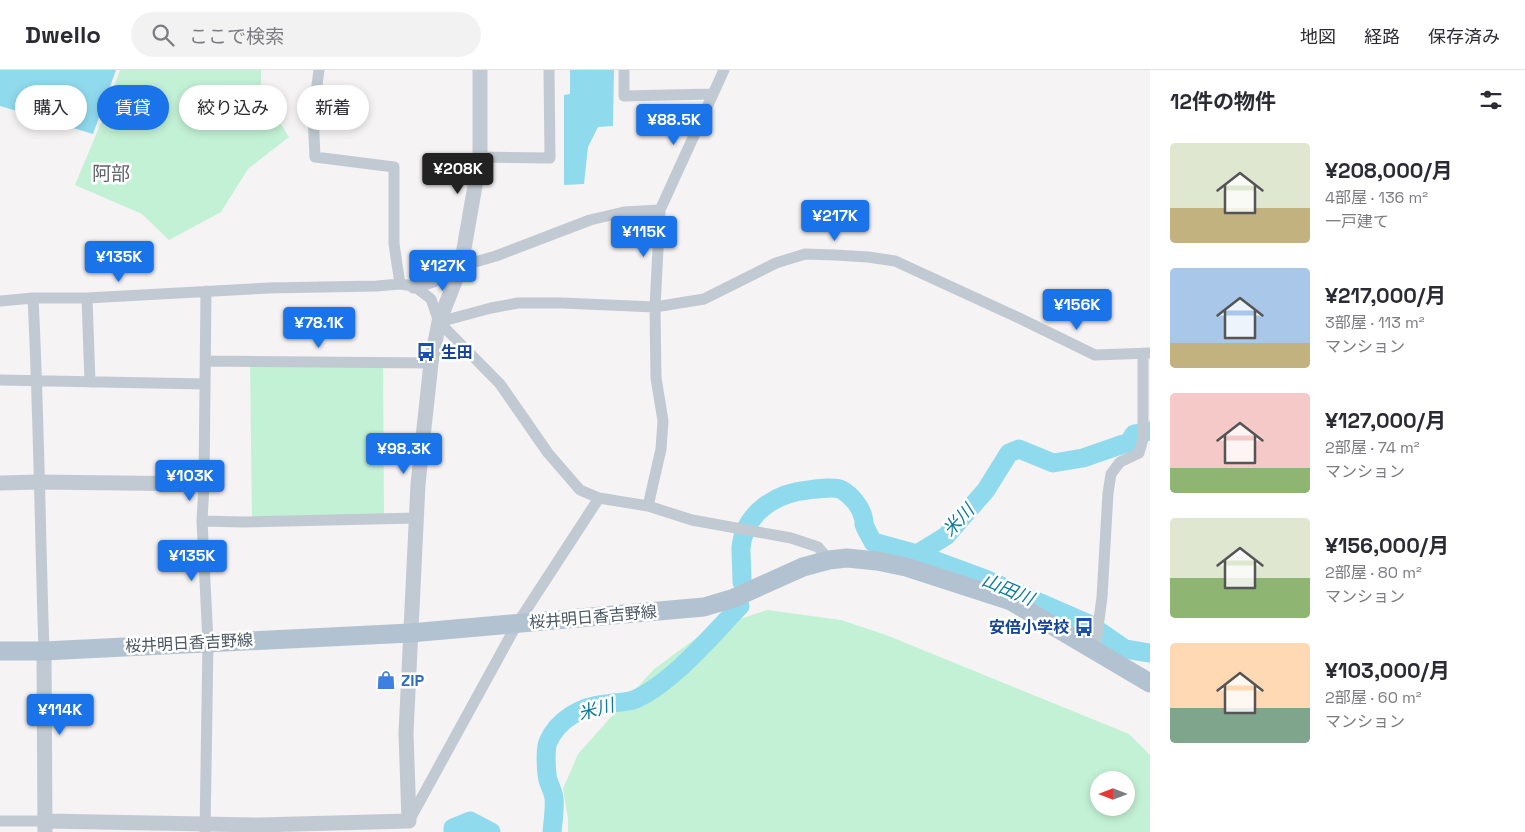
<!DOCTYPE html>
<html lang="ja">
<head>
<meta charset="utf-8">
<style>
	:root { --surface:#fff; --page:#f2f2f3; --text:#2b2b33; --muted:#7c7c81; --line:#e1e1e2; --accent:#1a73e8 }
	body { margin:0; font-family:"Space Grotesk","Noto Sans JP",sans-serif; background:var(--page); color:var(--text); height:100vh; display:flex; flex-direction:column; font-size:19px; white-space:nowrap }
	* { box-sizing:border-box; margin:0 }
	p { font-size:16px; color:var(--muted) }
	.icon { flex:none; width:28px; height:28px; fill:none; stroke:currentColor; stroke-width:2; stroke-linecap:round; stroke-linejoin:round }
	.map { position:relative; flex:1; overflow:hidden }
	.sheet { display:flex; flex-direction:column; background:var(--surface); width:375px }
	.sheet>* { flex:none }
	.hud { position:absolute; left:15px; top:15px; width:475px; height:45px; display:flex; gap:10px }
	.needle { width:32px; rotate:270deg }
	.fabs { position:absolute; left:1090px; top:701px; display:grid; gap:10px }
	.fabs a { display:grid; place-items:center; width:45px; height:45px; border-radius:50%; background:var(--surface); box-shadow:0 2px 8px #0003; font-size:25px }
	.price { position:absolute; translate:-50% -42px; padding:0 11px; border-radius:5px; background:var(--accent); color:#fff; font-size:16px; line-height:32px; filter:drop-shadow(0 1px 2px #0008) }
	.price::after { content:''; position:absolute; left:50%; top:30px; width:15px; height:11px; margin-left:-8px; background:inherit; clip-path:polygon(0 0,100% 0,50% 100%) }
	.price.active { background:#222; color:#fff }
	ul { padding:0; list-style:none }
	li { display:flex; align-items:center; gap:15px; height:125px; padding:0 20px }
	li span { display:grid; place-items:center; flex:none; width:140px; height:100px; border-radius:5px; color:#555 }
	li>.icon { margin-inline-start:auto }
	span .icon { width:60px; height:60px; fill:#fffc; stroke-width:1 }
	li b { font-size:21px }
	h2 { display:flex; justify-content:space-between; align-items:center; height:60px; padding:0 20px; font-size:21px }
	.pill { padding:0 18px; border-radius:22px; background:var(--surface); box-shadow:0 2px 8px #0003; font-size:18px; line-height:45px }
	.pill.active { background:var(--accent); color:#fff }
	header { display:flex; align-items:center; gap:30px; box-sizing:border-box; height:70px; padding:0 25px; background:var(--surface); border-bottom:1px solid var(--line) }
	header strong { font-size:24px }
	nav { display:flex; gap:28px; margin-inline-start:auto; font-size:18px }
	.search { width:350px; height:45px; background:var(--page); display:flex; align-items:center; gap:12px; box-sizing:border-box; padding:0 18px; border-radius:28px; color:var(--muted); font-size:19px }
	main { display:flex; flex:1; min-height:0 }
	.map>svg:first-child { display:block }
	.green { fill:#c3f1d5; fill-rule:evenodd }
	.water { fill:#90daee }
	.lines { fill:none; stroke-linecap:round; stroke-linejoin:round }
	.river { stroke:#90daee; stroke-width:19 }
	.minor { stroke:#c1cad2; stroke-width:11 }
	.tertiary { stroke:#c1cad2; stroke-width:15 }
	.primary { stroke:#b3c2d1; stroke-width:19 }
	.labels { text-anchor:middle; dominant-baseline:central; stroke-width:5; stroke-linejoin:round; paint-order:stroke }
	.transit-label { font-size:16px; font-weight:bold; fill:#164399; stroke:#fff; text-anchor:start }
	.street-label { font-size:16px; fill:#4a5661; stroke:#fff }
	.shop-label { font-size:16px; font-weight:bold; fill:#366cbe; stroke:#fff; text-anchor:start }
	.water-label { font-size:18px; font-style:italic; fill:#0c7c9b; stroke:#fff }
	.quarter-label { font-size:19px; fill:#5f6368; stroke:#fff }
</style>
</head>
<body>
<header>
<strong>Dwello</strong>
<div class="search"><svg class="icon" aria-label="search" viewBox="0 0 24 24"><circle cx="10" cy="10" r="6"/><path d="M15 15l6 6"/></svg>ここで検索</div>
<nav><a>地図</a><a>経路</a><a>保存済み</a></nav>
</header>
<main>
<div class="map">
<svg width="1150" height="762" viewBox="0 0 1150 762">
	<rect width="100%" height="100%" fill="#f5f3f3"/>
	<path class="green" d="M120 0H261V23L289 67 248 99 221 142 169 170 142 144 75 115 103 48Z
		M250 294 383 296 384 446 252 447Z
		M767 540 841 550 886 565 1129 664 1150 685V762H568V749L563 719 578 684 653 600 707 560ZM1099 710H1126V738H1099Z"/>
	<path class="water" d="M0 0H116L93 64 0 36Z
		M570 0H614L613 56 598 57 588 77 584 114 564 115V25L570 24Z"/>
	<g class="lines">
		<path class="river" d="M917 484 946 466 986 420 1009 383 1019 379 1053 393 1083 388 1129 372 1134 364 1150 361
			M742 512C742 501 741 489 741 478 744 443 776 423 808 420 816 419 835 416 842 420 851 425 861 437 863 447 864 449 864 452 864 454 866 460 870 466 873 472L917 484 985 509 1089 554 1125 579 1150 583
			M453 762V758L470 751 491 762
			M552 762C553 751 555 739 554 728 553 722 550 716 548 710 546 701 545 680 548 672 558 649 582 636 606 634 616 632 626 633 636 629 674 611 711 566 740 536"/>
		<path class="minor" d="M319 0 313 45 315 87 394 97V174L400 214
			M624 0V26L712 24
			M480 87 550 88 549 0
			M461 196 496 186 590 150 624 142 660 140
			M33 228C39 346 40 463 44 581
			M87 228 90 312
			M0 231 33 228H87L269 218 377 216 400 214 414 216 431 229 439 252 500 314 548 383 580 420 599 428 648 436 692 450 791 468 818 477 829 490
			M439 252 491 238 518 233H562L655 237 704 229 776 193 805 184 835 185 868 187 895 191 1019 248 1095 285 1150 283
			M206 291 431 293
			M0 310 204 314
			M648 436 661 379 663 351 656 308 655 237 660 140 724 0
			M202 451 242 452 416 448
			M1095 580 1102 527 1108 423 1111 404 1120 392 1139 383 1143 369V283
			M410 749 517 554 599 428
			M0 751H45
			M205 762 208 572 202 451 204 414 206 221"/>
		<path class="tertiary" d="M414 216 433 210 461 196
			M0 413 39 412 204 414
			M44 581 45 762
			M45 751 259 755 409 751 406 663 418 414 431 293 439 252 461 196 480 87V0"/>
		<path class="primary" d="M0 581H44L410 563 704 537 734 528 803 497 829 490 847 488 877 491 906 497 1011 531 1150 613"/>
	</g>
	<defs>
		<g id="bus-bare" transform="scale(1.5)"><path d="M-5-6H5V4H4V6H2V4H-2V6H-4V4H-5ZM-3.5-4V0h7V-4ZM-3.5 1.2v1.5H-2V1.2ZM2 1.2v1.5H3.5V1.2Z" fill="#1a4fb4" stroke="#fff" stroke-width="2.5" paint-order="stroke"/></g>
		<g id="shop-bare" transform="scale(1.5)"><path d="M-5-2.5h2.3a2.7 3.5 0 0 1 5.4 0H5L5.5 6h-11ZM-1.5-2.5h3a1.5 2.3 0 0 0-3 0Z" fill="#3f7fe0" stroke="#fff" stroke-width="2.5" paint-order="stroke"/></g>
	</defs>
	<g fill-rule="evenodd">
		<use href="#bus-bare" x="426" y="282"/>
		<use href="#bus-bare" x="1084" y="557"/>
		<use href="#shop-bare" x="386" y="610"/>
	</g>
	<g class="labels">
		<g class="transit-label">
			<text x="441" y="282">生田</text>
			<text x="1069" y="557" text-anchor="end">安倍小学校</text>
		</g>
		<g class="street-label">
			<text transform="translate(593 547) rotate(-5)">桜井明日香吉野線</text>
			<text transform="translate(189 573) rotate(-3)">桜井明日香吉野線</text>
		</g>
		<g class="shop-label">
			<text x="401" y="610">ZIP</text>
		</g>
		<g class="water-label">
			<text transform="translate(958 450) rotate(-47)">米川</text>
			<text transform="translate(1008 519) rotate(23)">山田川</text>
			<text transform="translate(596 639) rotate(-15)">米川</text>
		</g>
		<g class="quarter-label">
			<text x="111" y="103">阿部</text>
		</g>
	</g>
</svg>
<div class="fabs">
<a><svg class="needle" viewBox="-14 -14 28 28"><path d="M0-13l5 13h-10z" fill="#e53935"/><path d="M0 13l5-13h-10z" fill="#7c7c81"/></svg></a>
</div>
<b class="price" style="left:674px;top:76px">¥88.5K</b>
<b class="price active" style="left:458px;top:125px">¥208K</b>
<b class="price" style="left:835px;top:172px">¥217K</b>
<b class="price" style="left:644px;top:188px">¥115K</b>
<b class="price" style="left:119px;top:213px">¥135K</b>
<b class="price" style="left:443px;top:222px">¥127K</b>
<b class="price" style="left:1077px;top:261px">¥156K</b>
<b class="price" style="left:319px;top:279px">¥78.1K</b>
<b class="price" style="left:404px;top:405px">¥98.3K</b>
<b class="price" style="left:190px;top:432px">¥103K</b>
<b class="price" style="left:192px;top:512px">¥135K</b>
<b class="price" style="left:60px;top:666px">¥114K</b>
<div class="hud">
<a class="pill">購入</a>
<a class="pill active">賃貸</a>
<a class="pill">絞り込み</a>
<a class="pill">新着</a>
</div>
</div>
<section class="sheet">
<h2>12件の物件<svg class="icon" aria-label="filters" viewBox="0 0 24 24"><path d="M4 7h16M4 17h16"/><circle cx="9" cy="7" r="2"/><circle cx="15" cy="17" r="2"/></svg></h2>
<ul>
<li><span style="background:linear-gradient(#dfe7d0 65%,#c2b280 0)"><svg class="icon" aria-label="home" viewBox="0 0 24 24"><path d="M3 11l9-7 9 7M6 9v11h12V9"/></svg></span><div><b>¥208,000/月</b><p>4部屋 · 136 m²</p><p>一戸建て</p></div></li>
<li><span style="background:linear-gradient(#a9c7e8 75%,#c2b280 0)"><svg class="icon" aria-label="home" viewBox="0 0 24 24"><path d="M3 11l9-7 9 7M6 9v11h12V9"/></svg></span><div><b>¥217,000/月</b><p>3部屋 · 113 m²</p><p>マンション</p></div></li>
<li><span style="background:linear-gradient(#f6c9c9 75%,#8fb573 0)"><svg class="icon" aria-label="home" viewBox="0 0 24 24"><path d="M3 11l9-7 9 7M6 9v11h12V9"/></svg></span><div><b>¥127,000/月</b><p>2部屋 · 74 m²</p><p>マンション</p></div></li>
<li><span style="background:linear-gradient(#dfe7d0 60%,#8fb573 0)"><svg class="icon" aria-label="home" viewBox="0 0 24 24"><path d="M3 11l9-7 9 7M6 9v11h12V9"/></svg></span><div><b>¥156,000/月</b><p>2部屋 · 80 m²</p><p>マンション</p></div></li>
<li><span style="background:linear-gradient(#ffd9b3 65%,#7fa58c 0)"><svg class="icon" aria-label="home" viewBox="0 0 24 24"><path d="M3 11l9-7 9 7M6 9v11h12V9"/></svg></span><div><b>¥103,000/月</b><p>2部屋 · 60 m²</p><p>マンション</p></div></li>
</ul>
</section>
</main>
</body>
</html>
